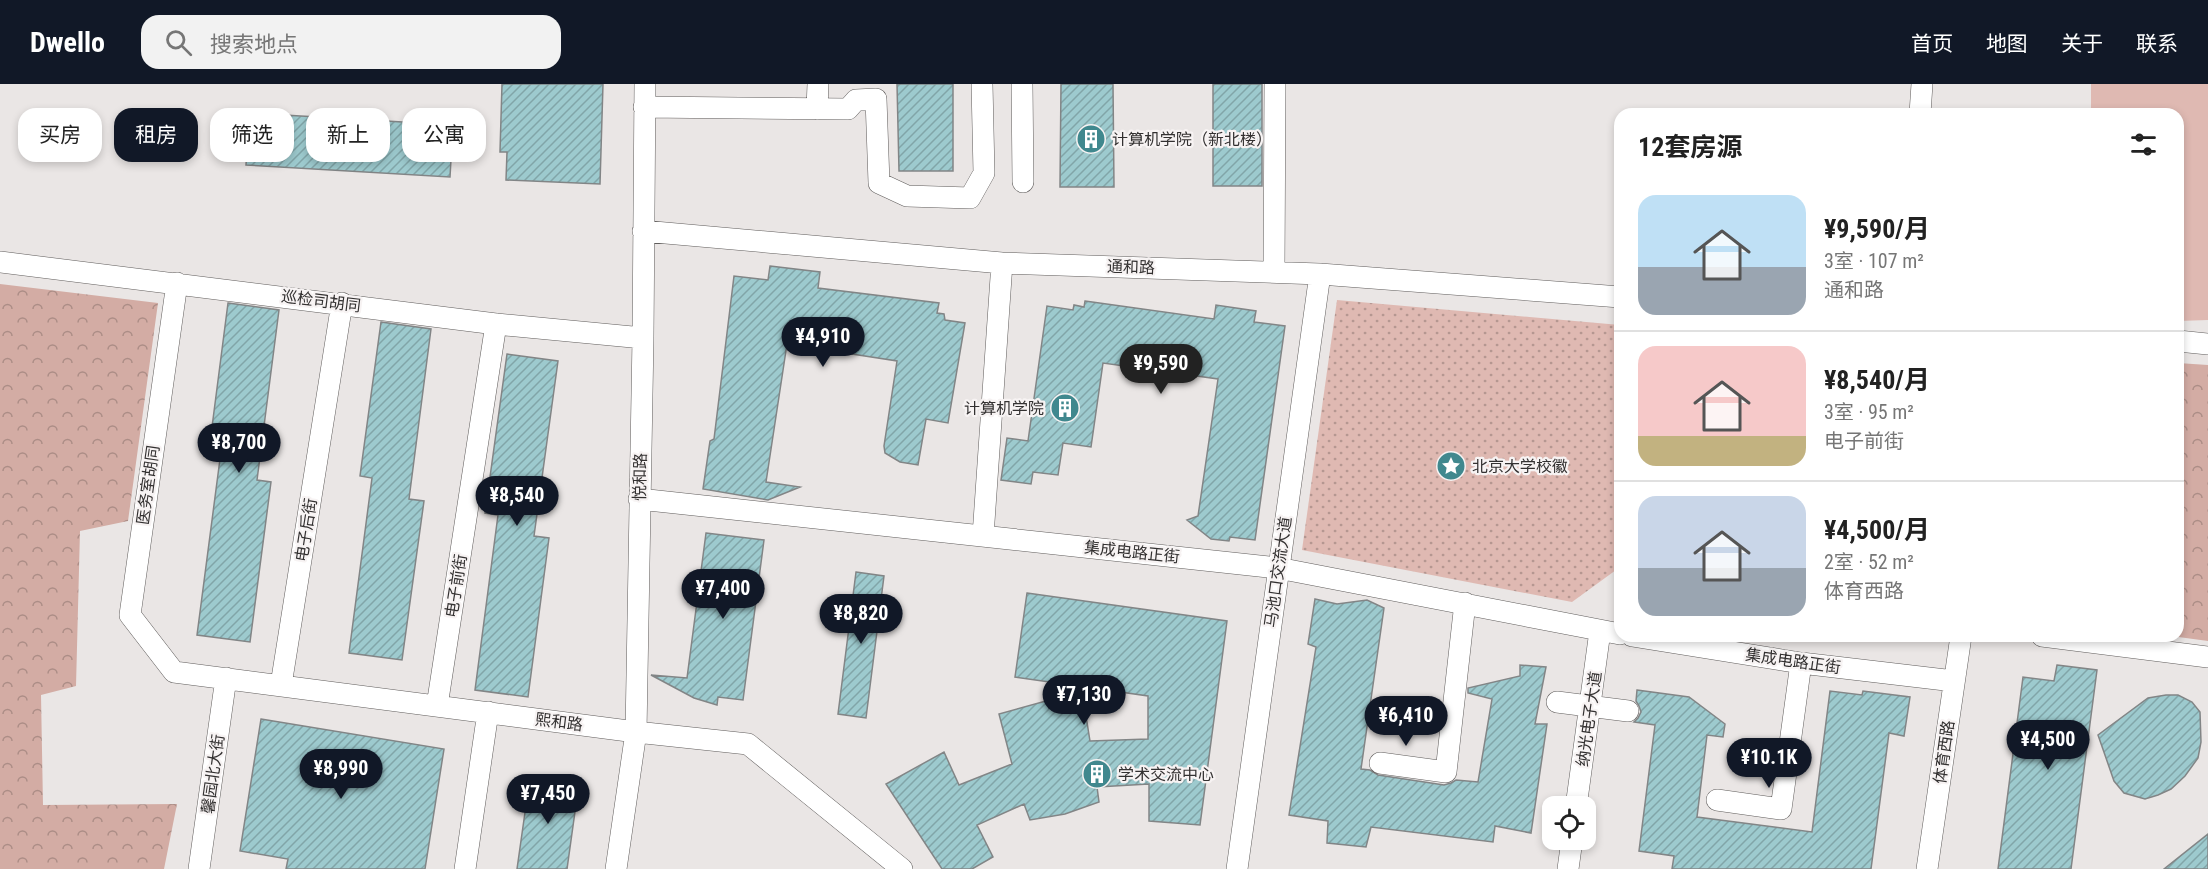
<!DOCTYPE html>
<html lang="zh">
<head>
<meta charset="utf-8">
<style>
	:root { --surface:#fff; --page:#f2f2f2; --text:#222; --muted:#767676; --line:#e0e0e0; --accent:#111827 }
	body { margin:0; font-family:"Roboto Condensed","Noto Sans SC",sans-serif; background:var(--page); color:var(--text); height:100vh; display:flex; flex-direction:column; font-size:22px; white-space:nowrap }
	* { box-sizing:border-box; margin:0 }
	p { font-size:20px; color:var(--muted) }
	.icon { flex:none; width:33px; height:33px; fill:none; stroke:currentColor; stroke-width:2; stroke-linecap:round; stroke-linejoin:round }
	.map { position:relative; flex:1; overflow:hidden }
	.details { position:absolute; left:1614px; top:24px; width:570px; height:534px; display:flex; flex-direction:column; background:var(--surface); border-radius:18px; box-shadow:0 3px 9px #0003 }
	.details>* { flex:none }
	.hud { position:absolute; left:18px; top:24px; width:570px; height:54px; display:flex; gap:12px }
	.tools { position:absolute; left:1542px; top:712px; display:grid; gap:12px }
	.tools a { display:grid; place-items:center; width:54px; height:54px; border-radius:12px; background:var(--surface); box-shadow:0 3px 9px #0003; font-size:30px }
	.price { position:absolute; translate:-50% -51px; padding:0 14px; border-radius:21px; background:var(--accent); color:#fff; font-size:20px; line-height:39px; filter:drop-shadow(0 2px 3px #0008) }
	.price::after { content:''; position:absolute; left:50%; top:36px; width:18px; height:14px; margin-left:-9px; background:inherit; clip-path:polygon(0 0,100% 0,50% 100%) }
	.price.on { background:#222; color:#fff }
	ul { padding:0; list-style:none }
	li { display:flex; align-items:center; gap:18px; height:150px; padding:0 24px }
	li+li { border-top:2px solid var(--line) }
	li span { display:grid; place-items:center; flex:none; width:168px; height:120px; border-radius:18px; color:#555 }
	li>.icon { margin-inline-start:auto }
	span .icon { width:72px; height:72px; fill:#fffc; stroke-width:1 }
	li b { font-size:26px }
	h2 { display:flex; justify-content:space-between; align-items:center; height:72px; padding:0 24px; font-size:26px }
	.tag { padding:0 21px; border-radius:18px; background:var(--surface); box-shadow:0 3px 9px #0003; font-size:21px; line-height:54px }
	.tag.on { background:var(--accent); color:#fff }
	header { display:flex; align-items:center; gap:36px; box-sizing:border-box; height:84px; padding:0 30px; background:var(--accent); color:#fff }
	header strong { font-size:28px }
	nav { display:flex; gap:33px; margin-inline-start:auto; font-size:21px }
	.search { width:420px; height:54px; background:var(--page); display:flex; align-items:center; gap:15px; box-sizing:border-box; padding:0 21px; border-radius:18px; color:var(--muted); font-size:22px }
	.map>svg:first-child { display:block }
	.green { fill:url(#green-dots) }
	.forest { fill:url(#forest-crowns) }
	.pitch { fill:#dfb9b2 }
	.building { fill:url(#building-hatch); stroke:#828586; stroke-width:1.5 }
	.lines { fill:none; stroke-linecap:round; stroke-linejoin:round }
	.minor-casing { stroke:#605d5c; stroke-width:22 }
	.minor { stroke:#fff; stroke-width:21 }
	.labels { text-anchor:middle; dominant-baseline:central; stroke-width:4.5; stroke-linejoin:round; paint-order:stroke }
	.poi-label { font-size:16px; fill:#333131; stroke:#f7f3f3; text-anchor:start }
	.street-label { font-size:16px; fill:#333131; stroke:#f7f3f3 }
</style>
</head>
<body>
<header>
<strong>Dwello</strong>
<div class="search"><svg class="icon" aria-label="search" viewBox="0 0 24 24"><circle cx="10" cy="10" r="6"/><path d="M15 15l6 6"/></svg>搜索地点</div>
<nav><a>首页</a><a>地图</a><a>关于</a><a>联系</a></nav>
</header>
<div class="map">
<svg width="2208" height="785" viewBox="0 0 2208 785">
	<defs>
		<pattern id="green-dots" width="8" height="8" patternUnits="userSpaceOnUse" patternTransform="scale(1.5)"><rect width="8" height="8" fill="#dfb9b2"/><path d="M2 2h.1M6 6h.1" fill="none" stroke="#b59791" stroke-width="1.8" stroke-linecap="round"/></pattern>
		<pattern id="forest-crowns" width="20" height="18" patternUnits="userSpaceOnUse" patternTransform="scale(1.5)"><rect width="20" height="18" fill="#d3aca4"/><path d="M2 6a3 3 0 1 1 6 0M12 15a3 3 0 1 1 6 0" fill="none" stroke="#ac8d86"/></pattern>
		<pattern id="building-hatch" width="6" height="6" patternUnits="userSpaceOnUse" patternTransform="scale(1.5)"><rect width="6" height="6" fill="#9dcace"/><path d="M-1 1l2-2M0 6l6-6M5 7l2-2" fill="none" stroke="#81a5a8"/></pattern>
	</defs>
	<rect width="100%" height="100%" fill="#eae6e5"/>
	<path class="green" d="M1337 216 1620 241V460L1616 486 1572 518 1302 466Z"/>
	<path class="forest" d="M0 200 158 219 128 437 80 447 76 602 41 611 43 721 177 720 164 785H0Z
		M2178 279 2208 281V557L2171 552H2178Z"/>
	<path class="pitch" d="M2091 0H2208V236L2178 237V30H2091Z"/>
	<path class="building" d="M502 0H603L600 100 506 96 507 68H500Z
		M897 0H953V87H899Z
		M1061 0H1113L1114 103H1060Z
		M1213 0H1262V102H1213Z
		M249 29 453 41 450 93 246 81Z
		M770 182 820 188 818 204 939 219 937 229 944 230 945 236 965 239 948 339 926 335 918 381 900 378 885 369 884 362 897 277 787 260 766 398 800 403 768 416 703 405 710 357 714 355 734 192 768 196Z
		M1085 217 1214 235 1216 221 1256 227 1254 238 1285 242 1255 456 1230 453 1229 457 1211 455 1187 436 1198 432 1218 295 1103 279 1091 363 1063 359 1058 391 1033 388 1031 400 1001 396 1007 354 1028 357 1047 222 1073 226 1074 221 1084 223Z
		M228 219 279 226 257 396 271 398 250 558 197 551 220 375 208 374Z
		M381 238 431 245 409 415 424 417 402 576 349 569 372 394 360 392Z
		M507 270 558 277 534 452 549 454 528 613 475 606 498 431 485 429Z
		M706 449 764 456 743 616 718 613 717 621 694 614 651 591 687 594Z
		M856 488 884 492 866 634 838 630Z
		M1027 509 1227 537 1200 741 1149 737V700L1097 703 1099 718 1065 730 1030 736 1024 720 977 741 993 773 972 785H942L886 700 944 668 959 701 1012 680 999 630 1082 607 1090 657 1148 655V612L1015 593Z
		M1315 515 1337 520 1367 516 1384 524 1361 685 1370 686 1378 691 1444 701 1451 699 1456 696 1478 698 1492 615 1468 609V604L1520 592V581L1546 583 1535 640H1547L1531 749 1495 742 1493 758 1371 743 1366 763 1327 759 1328 737 1289 731 1316 563 1308 560Z
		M2057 581 2097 586 2071 785H1998L2023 593 2054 597Z
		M1637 606 1689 613 1725 640 1723 653 1707 651 1697 733 1812 748 1830 607 1862 611 1863 607 1910 613 1904 652 1889 649 1871 785H1672L1674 772 1639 767 1655 641 1634 638 1638 634 1641 628 1639 622 1636 617Z
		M2166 611H2178L2192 618 2200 628 2201 658 2198 674 2185 692 2171 705 2158 711 2145 715 2124 709 2114 697 2098 651 2148 614Z
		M261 635 444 665 425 785H286L288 775 240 767Z
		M530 693 579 699 567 785H517Z
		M2208 750V785H2164Z"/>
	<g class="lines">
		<g class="minor-casing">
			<path id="minor" d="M1022 0 1023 98
				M644 23 848 25 856 16 876 15 879 99 907 112 970 114 984 89 982 0
				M817 25 818 0
				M1920 30 1922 0
				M643 147 1002 179 1320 190 1620 213
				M0 178 496 240 643 254
				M1274 188 1275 0
				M177 199 130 531 174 588 636 648 748 660 902 785
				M2178 257 2208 260
				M639 415 1278 484 1620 550
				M983 452 1002 179
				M1632 552 1801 579 1954 597
				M2042 552 2208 573
				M281 601 342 219
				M1557 618 1628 627
				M437 622 496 240
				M1380 679 1446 688 1465 519
				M1717 716 1781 725 1801 579
				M1576 723 1600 547
				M199 785 226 594
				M465 785 488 628
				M616 785 636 648 643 254 645 0
				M1237 785 1320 190
				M1568 785 1572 756
				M1927 785 1961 552"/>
		</g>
		<use href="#minor" class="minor"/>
	</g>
	<defs>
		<g id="building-disc" transform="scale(1.5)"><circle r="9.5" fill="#40888e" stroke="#f7f3f3"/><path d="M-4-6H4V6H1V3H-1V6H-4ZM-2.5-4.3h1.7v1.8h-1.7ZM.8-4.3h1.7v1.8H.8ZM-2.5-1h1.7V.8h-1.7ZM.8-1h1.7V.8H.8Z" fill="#fff"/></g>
		<g id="sight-disc" transform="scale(1.5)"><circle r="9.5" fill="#40888e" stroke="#f7f3f3"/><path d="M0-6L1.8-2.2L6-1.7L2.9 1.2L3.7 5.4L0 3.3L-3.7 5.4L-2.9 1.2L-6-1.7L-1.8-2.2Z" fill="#fff"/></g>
	</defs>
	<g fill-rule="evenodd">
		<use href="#building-disc" x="1091" y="55"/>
		<use href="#building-disc" x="1065" y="324"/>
		<use href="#sight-disc" x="1451" y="382"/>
		<use href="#building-disc" x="1097" y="690"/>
	</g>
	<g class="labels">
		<g class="poi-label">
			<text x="1112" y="55">计算机学院（新北楼）</text>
			<text x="1044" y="324" text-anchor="end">计算机学院</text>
			<text x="1472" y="382">北京大学校徽</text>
			<text x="1118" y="690">学术交流中心</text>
		</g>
		<g class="street-label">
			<text transform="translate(1131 183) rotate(2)">通和路</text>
			<text transform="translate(321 217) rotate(7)">巡检司胡同</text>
			<text transform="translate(640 393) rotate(-89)">悦和路</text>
			<text transform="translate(148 401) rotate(-82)">医务室胡同</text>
			<text transform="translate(306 446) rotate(-81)">电子后街</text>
			<text transform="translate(1132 468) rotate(6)">集成电路正街</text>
			<text transform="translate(1278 488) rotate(-82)">马池口交流大道</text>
			<text transform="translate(456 502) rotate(-81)">电子前街</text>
			<text transform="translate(1793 577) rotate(8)">集成电路正街</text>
			<text transform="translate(1589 635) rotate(-82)">纳光电子大道</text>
			<text transform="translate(559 638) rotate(7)">熙和路</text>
			<text transform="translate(1944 668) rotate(-82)">体育西路</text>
			<text transform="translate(213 690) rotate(-82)">馨园北大街</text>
		</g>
	</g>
</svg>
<div class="tools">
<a><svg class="icon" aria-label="locate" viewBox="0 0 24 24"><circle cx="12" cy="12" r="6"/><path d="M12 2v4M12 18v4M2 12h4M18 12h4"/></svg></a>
</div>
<b class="price" style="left:823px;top:284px">¥4,910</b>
<b class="price on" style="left:1161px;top:311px">¥9,590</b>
<b class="price" style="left:239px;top:390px">¥8,700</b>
<b class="price" style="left:517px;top:443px">¥8,540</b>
<b class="price" style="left:723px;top:536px">¥7,400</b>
<b class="price" style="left:861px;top:561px">¥8,820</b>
<b class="price" style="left:1084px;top:642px">¥7,130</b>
<b class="price" style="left:1406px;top:663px">¥6,410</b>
<b class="price" style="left:2048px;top:687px">¥4,500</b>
<b class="price" style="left:1769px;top:705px">¥10.1K</b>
<b class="price" style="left:341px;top:716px">¥8,990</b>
<b class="price" style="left:548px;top:741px">¥7,450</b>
<div class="hud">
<a class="tag">买房</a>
<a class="tag on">租房</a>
<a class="tag">筛选</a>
<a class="tag">新上</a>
<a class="tag">公寓</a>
</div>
<section class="details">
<h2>12套房源<svg class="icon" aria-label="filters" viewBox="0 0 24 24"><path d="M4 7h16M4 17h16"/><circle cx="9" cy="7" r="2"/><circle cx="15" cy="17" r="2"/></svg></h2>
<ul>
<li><span style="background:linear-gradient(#bfe0f5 60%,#9aa5b1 0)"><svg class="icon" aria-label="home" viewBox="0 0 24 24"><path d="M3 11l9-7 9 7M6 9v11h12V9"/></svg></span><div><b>¥9,590/月</b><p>3室 · 107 m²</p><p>通和路</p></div></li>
<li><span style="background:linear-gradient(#f6c9c9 75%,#c2b280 0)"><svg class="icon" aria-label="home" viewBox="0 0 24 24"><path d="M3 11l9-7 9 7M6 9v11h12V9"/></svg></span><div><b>¥8,540/月</b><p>3室 · 95 m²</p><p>电子前街</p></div></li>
<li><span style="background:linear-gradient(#c9d6e8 60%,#9aa5b1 0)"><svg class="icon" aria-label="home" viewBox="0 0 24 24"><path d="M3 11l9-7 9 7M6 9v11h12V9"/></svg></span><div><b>¥4,500/月</b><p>2室 · 52 m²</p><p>体育西路</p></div></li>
</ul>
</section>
</div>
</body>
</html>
